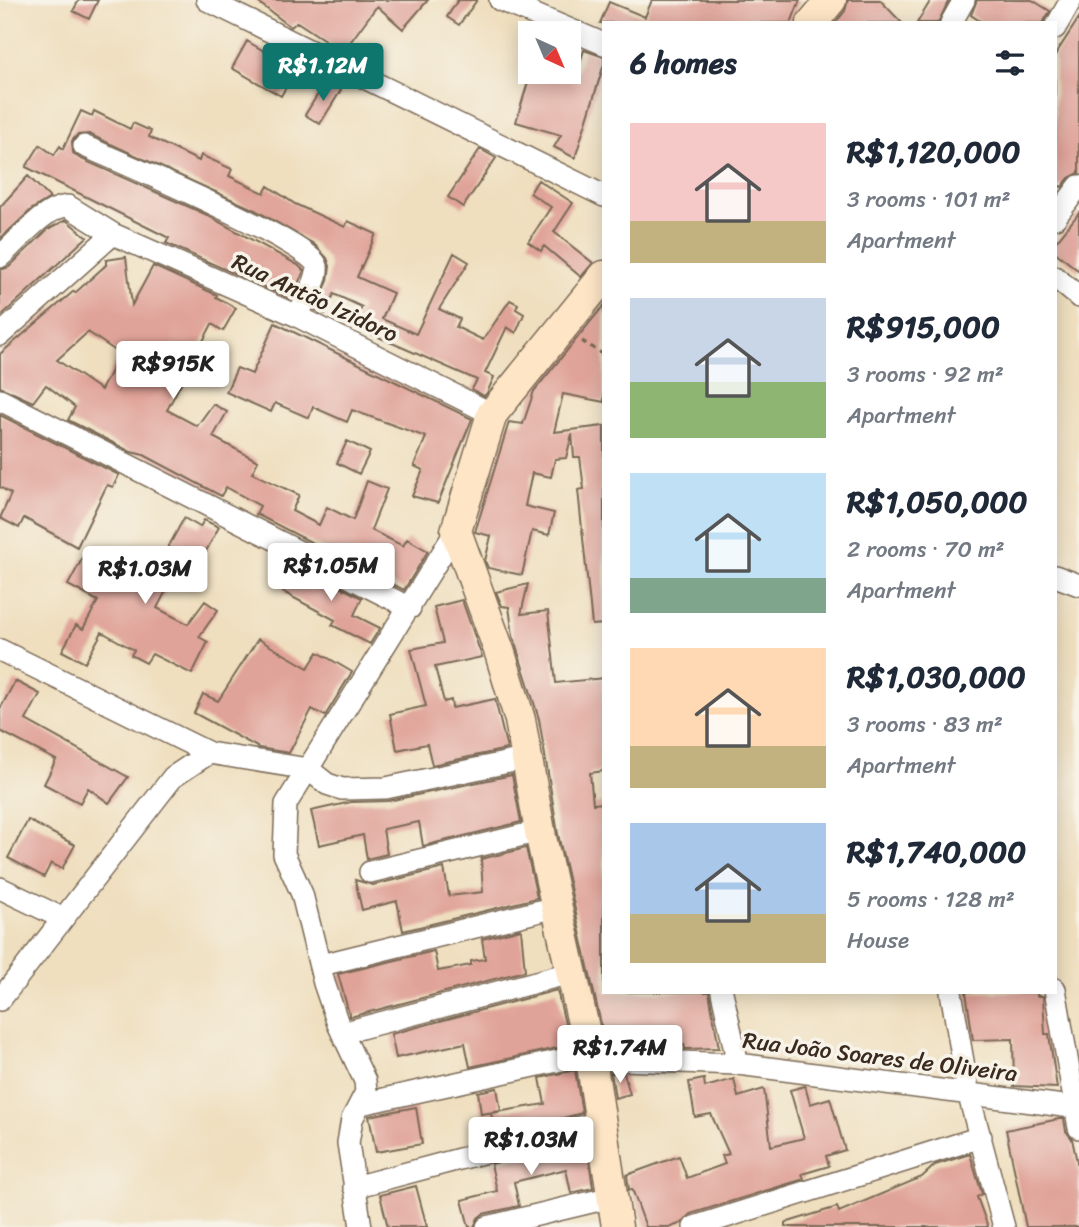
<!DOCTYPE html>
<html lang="en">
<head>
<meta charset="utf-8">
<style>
	:root { --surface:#fff; --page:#f6f6f7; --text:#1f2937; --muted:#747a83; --accent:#0f766e }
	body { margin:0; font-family:Sriracha,sans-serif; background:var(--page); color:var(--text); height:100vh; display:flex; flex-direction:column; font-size:26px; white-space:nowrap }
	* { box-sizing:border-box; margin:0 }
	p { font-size:23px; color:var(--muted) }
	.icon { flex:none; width:38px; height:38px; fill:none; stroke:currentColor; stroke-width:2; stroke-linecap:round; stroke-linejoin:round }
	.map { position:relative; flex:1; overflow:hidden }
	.side { position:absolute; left:602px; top:21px; width:455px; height:973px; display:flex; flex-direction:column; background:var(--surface); border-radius:0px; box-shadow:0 4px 18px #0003 }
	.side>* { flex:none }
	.needle { width:46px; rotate:136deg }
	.buttons { position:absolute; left:518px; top:21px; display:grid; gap:14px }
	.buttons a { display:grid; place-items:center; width:63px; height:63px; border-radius:0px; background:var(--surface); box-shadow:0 4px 18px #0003; font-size:35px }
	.price { position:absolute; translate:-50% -60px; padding:0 16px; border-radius:7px; background:#fff; color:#222; font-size:23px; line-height:46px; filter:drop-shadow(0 2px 4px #0008) }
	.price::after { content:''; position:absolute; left:50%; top:42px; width:21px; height:16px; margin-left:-10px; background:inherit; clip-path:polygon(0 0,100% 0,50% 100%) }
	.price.on { background:var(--accent); color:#fff }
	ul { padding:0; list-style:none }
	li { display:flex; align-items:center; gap:21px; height:175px; padding:0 28px }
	li span { display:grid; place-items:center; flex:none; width:196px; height:140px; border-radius:0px; color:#555 }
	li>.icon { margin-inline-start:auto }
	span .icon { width:84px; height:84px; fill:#fffc; stroke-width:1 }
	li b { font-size:30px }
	h2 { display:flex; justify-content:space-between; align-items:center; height:84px; padding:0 28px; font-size:30px }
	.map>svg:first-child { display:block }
	.building { fill:#e0a399; fill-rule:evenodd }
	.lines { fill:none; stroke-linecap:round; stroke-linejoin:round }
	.street-casing { stroke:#7a6956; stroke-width:24 }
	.secondary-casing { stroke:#7a6956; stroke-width:33 }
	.path { stroke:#7a6956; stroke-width:3.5; stroke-dasharray:5 5; stroke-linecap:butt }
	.street { stroke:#fff; stroke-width:21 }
	.secondary { stroke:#fde5c5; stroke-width:30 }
	.labels { text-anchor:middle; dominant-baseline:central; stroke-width:7; stroke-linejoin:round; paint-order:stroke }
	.street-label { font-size:23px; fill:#3b2a1e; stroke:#f7f3e8 }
</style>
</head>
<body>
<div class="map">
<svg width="1079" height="1227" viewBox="0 0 1079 1227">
	<rect width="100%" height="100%" fill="#f7f3e8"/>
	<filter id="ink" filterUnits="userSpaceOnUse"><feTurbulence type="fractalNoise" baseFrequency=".0143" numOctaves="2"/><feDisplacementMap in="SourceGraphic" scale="14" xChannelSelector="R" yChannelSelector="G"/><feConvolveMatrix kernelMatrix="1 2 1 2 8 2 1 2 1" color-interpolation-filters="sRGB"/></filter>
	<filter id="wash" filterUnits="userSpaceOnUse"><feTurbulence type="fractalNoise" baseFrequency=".00686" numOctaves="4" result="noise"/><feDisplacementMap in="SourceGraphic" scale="28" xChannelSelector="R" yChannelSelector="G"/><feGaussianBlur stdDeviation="1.57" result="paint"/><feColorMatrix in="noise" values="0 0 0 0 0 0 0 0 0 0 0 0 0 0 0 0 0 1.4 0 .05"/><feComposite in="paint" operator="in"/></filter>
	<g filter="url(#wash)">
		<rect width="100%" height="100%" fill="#efdfbf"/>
		<g id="blocks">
			<path class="building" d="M79 0H98L89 19 73 11Z
				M255 0H428L403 29 377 6 343 52 297 22 291 27Z
				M458 0H477L459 25 447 17Z
				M652 0H800L791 23H600L609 2 645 17Z
				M848 0H880L902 23H835L845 11Z
				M931 0H949L938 23H917Z
				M977 0H1032L1050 11 1043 23H983L971 15Z
				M1079 18V173L1069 178 1062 187 1055 184V55Z
				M247 41 296 70 281 96 232 68Z
				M584 50 604 57V64L575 158 554 147 561 135 516 122 531 72H577Z
				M326 81 341 90 320 124 305 115Z
				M81 111 92 116 94 111 130 129 133 123 151 131 149 137 199 161 201 155 232 169 229 176 264 193 268 186 295 204 345 227 348 221 376 234 357 277 393 293 382 319 416 334 454 253 469 262 439 309 460 319 456 327 483 340 510 300 518 304 516 309 524 314 516 333 507 327 485 373 494 377 487 393 484 396 472 389 477 380 353 326 362 307 334 294 325 314 315 310 328 281 330 266 327 258 314 244 255 210 89 134 77 135 72 141 73 153 79 158 205 214 298 265 304 271 291 299 166 243 169 238 26 167 40 145 54 155 60 146 63 149Z
				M480 149 496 158 463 207 448 197Z
				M28 176 50 198 32 209 0 239V207Z
				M538 180 573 203 554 232 593 263 581 277 544 246 541 251 528 242 551 207 530 193Z
				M1079 213V271L1055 252V243Z
				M66 220 87 237 0 317V270L9 267 48 229Z
				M126 257 132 305 153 266 217 295 216 297 236 308 223 331 212 324 167 410 197 426 213 404 227 412 213 437 258 461 252 473 299 495 292 511 319 525 327 507 353 520 367 481 387 489 371 530 403 546 407 539 428 551 404 590 256 514 260 506 226 487 221 496 144 455 131 452 68 420 75 407 46 385 33 402 0 387V354L74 291 75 293 106 265V260ZM88 332 120 354 101 390 57 360Z
				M604 305V402L563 394 554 432 604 426V624L592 625 578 490 584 489 580 457H574L572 434 566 458 555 459 551 477 532 473 525 506 554 513 549 535 532 531 522 575 488 568 485 561 491 536 475 532 509 422 523 424 534 391Z
				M275 323 472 419 438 503 412 496 423 470 414 466 426 437 352 410 347 422 313 407 309 418 275 403 271 412 226 392 237 368 252 374Z
				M0 415 119 475 113 487 107 485 77 547 24 518 19 528 0 518 11 494 0 487Z
				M347 441 370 452 359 474 337 463Z
				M184 518 200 527 204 520 219 527 197 568 182 560 157 608 188 624 205 601 218 610 199 637 208 642 192 674 152 654 146 663 131 655 134 650 102 632 85 663 62 651 76 625 83 629 98 601 68 585 83 557 145 590Z
				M297 565 362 598 354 615 380 628 370 644 332 625 335 620 283 592Z
				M528 584 521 614 548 611 556 683 604 678V771L590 773 593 804 604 803V992H709L719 1048 685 1049 684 1044 655 1048 606 1046 558 834 539 719 513 636 509 607 502 606 496 592Z
				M462 600 482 657 435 667 444 702 451 700 452 708 495 699 507 749 432 765 427 744 397 750 390 714 426 706 411 649 443 643 434 607Z
				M258 639 308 668 318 652 352 672 325 716 312 709 289 753 259 748 194 713 203 694 218 701Z
				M15 681 40 694 26 720 128 777 109 803 88 788 80 803 44 784 56 760 0 731V709Z
				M512 775 521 822 423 846 419 822 383 829 387 854 367 859 363 835 319 845 311 811 351 802 388 801Z
				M28 820 75 845 62 869 51 863 44 877 8 858Z
				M526 848 537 898 403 931 397 901 362 910 355 880 373 885 444 868 449 896 483 892 481 859Z
				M521 929 525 971 350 1017 338 974 434 951 438 971 471 965V961L485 959 482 939Z
				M557 990 570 1045 470 1067 465 1043 396 1058 391 1034Z
				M966 992H1037V996H1043L1045 1034H1049L1057 1088 1014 1086 1013 1039 973 1040Z
				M575 1070 582 1113 495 1136 491 1113 545 1104 540 1078Z
				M611 1073H624L630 1094 615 1098Z
				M704 1079 705 1087 734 1079 738 1097 764 1089 771 1146 804 1138 790 1090 805 1086 810 1104 830 1098 845 1150 826 1156 829 1166 802 1174 804 1179 690 1214 682 1223 671 1227H646L632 1189 629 1190 627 1175 679 1156 687 1178 725 1164 722 1156 729 1154 711 1114 695 1117 689 1082Z
				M497 1088 501 1111 481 1114 478 1092Z
				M416 1107 422 1144 376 1152 369 1116Z
				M1059 1119H1064L1066 1131 1072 1139 1079 1171V1227H1026L1006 1130Z
				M586 1139 593 1188 571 1193 566 1169 514 1182 519 1206 483 1214 478 1218 474 1227H469L462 1200 497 1191 491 1164Z
				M970 1154 982 1194 977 1197 988 1227H785V1223L837 1207 839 1212 922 1177 935 1165Z
				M416 1186 427 1227H388L380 1195Z"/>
		</g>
	</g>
	<g filter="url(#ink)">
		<use href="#blocks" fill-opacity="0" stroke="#7a6956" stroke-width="2"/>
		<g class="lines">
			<g class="street-casing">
				<path id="street" d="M207 0 604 196
					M500 0 604 44
					M951 23 964 0
					M1055 28 1071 0
					M84 146C116 160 312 243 317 266 319 281 303 303 297 316
					M1055 218 1079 186
					M0 257C17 242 44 207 68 206L113 234 297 316 492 414
					M1055 277 1079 297
					M0 335 113 234
					M0 400 410 608
					M1055 576 1079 585
					M0 650 209 753 308 769 327 784 342 789 386 788 528 758
					M370 872 540 831
					M0 888 62 918
					M321 965 556 907
					M1055 989 1079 1128
					M722 992 738 1064
					M951 992 969 1096 1004 1227
					M0 1000 173 777 209 753
					M342 1033 570 973
					M591 1059 738 1064 1079 1108
					M361 1104 589 1054
					M354 1187 599 1122
					M361 1227 348 1143 352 1119 366 1092 365 1081 338 1024 324 983 302 894 284 854 286 804 456 531
					M487 1227 612 1197
					M694 1227 981 1137"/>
			</g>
			<g class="secondary-casing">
				<path id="secondary" d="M812 23 831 0
					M604 276 492 414 456 531 500 653 520 720 541 837 591 1059 617 1227"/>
			</g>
			<path class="path" d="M582 341 604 355"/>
			<use href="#street" class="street"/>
			<use href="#secondary" class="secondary"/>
		</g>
	</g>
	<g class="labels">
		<g class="street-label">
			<text transform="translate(315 298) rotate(25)">Rua Antão Izidoro</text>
			<text transform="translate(880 1057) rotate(7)">Rua João Soares de Oliveira</text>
		</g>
	</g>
</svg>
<div class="buttons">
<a><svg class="needle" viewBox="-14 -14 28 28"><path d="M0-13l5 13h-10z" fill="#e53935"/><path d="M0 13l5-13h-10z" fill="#747a83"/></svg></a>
</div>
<b class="price on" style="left:323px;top:103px">R$1.12M</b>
<b class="price" style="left:173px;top:401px">R$915K</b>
<b class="price" style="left:331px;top:603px">R$1.05M</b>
<b class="price" style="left:145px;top:606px">R$1.03M</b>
<b class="price" style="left:620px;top:1085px">R$1.74M</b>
<b class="price" style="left:531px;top:1177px">R$1.03M</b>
<section class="side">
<h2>6 homes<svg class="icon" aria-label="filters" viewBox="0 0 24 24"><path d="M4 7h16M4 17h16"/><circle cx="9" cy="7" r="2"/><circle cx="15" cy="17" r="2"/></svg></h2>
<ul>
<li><span style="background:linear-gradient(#f6c9c9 70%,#c2b280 0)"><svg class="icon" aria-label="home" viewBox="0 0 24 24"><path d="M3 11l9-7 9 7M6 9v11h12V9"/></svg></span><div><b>R$1,120,000</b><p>3 rooms · 101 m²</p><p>Apartment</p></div></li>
<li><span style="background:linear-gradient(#c9d6e8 60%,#8fb573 0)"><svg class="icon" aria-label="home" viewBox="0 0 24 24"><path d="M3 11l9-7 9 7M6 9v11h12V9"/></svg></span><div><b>R$915,000</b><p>3 rooms · 92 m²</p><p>Apartment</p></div></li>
<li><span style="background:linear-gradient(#bfe0f5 75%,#7fa58c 0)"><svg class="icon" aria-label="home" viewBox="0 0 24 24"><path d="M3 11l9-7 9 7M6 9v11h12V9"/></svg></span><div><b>R$1,050,000</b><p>2 rooms · 70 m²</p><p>Apartment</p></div></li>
<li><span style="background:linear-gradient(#ffd9b3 70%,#c2b280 0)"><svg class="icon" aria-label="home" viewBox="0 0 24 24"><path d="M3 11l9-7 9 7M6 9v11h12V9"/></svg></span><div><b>R$1,030,000</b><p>3 rooms · 83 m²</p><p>Apartment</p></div></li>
<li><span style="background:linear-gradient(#a9c7e8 65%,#c2b280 0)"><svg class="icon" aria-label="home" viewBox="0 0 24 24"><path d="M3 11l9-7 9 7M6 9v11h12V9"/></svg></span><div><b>R$1,740,000</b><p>5 rooms · 128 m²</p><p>House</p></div></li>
</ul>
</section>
</div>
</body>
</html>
